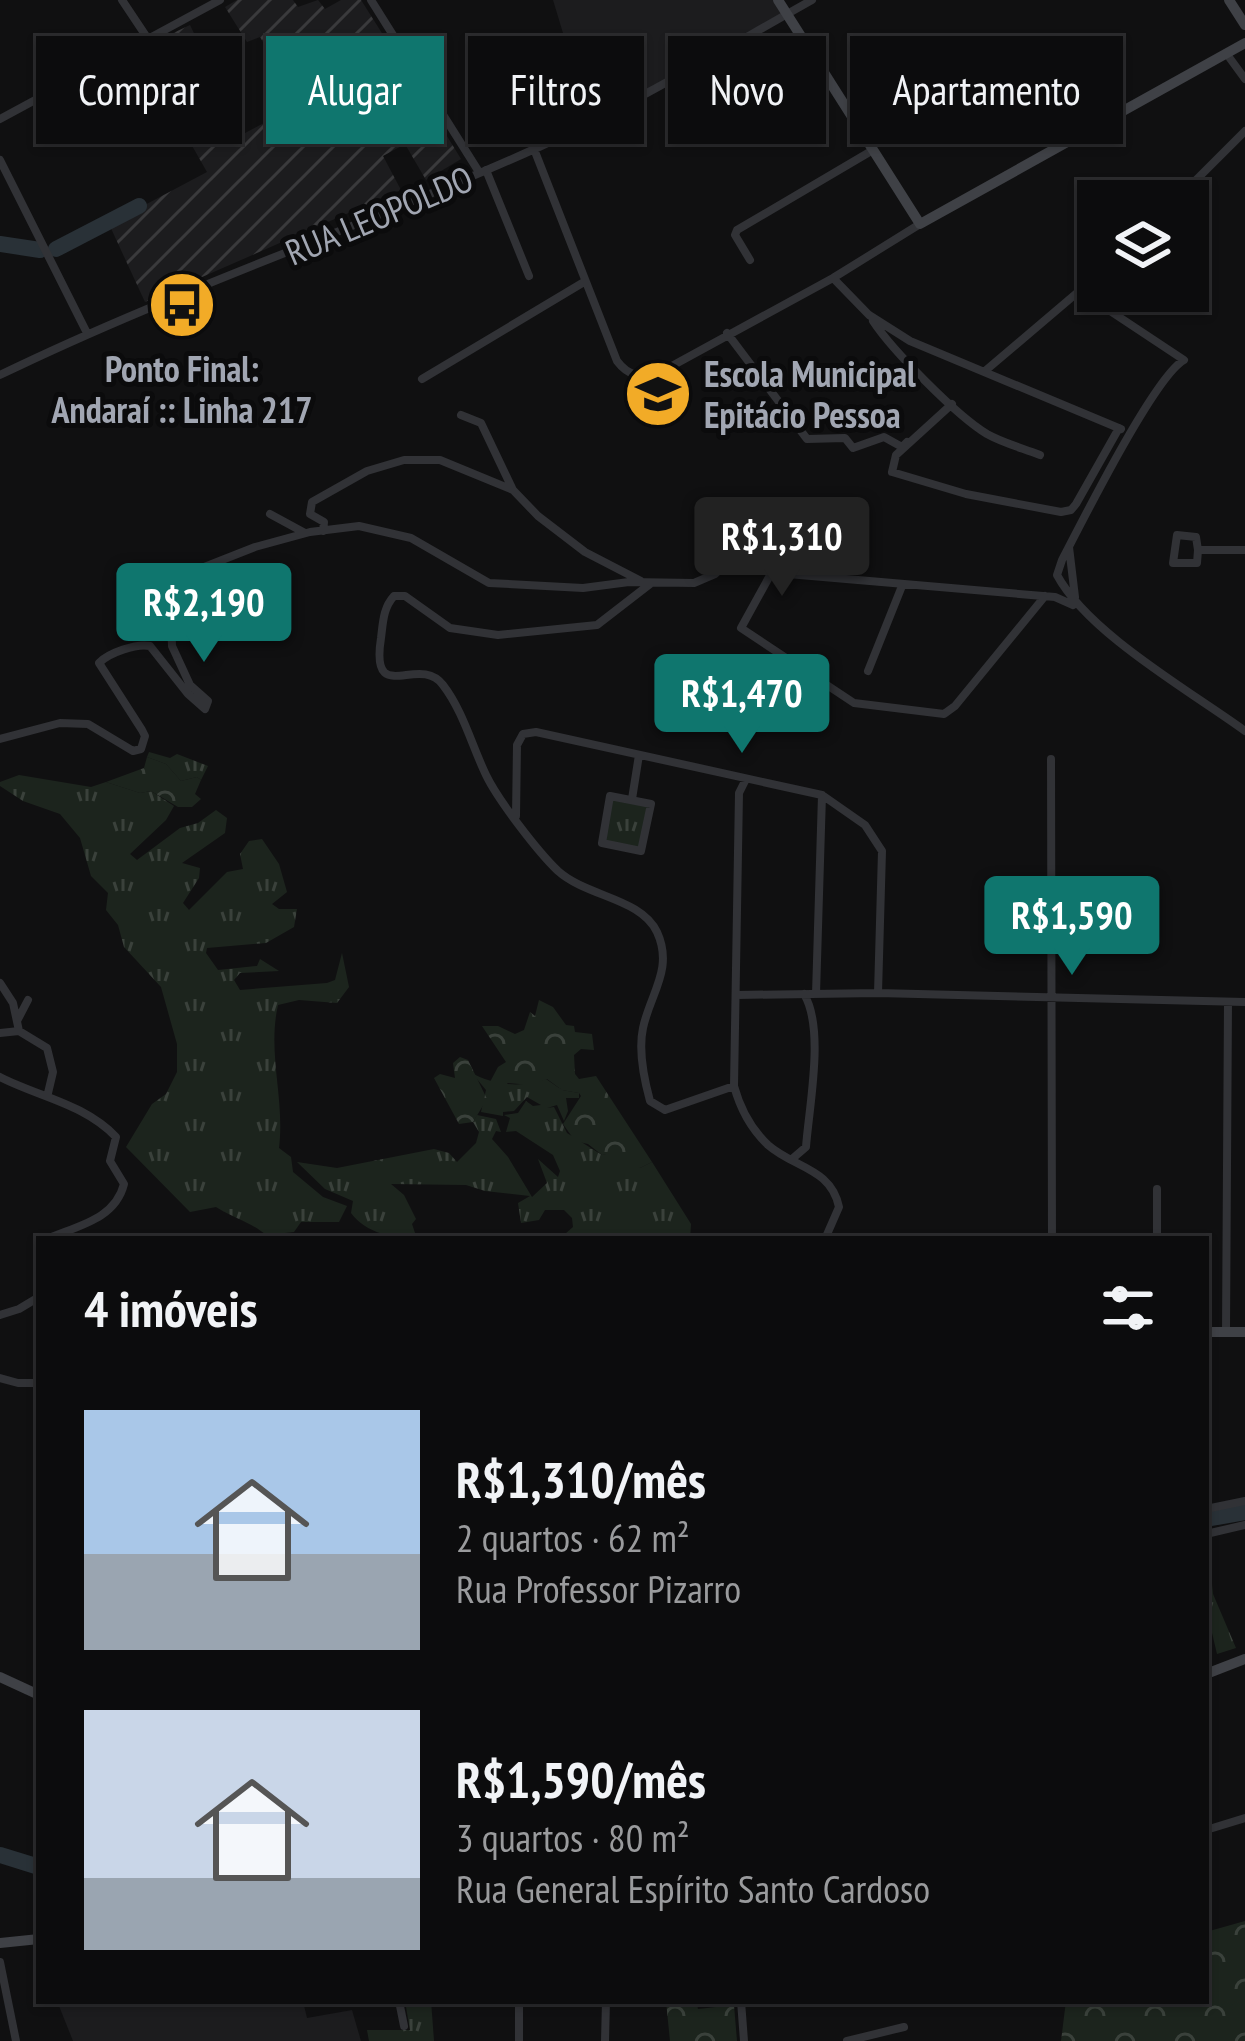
<!DOCTYPE html>
<html lang="pt">
<head>
<meta charset="utf-8">
<style>
	:root { --surface:#0c0c0d; --page:#151516; --text:#f1f3f6; --muted:#9a9b9d; --line:#2c2c2e; --accent:#0f766e }
	body { margin:0; font-family:"PT Sans Narrow",sans-serif; background:var(--page); color:var(--text); height:100vh; display:flex; flex-direction:column; font-size:45px; white-space:nowrap }
	* { box-sizing:border-box; margin:0 }
	p { font-size:39px; color:var(--muted) }
	.icon { flex:none; width:66px; height:66px; fill:none; stroke:currentColor; stroke-width:2; stroke-linecap:round; stroke-linejoin:round }
	.map { position:relative; flex:1; overflow:hidden }
	.drawer { position:absolute; left:36px; top:1236px; width:1173px; height:768px; display:flex; flex-direction:column; background:var(--surface); border-radius:0px; box-shadow:0 3px 9px #0004,0 0 0 3px var(--line) }
	.drawer>* { flex:none }
	.hud { position:absolute; left:36px; top:36px; width:1173px; height:108px; display:flex; gap:24px }
	.buttons { position:absolute; left:1077px; top:180px; display:grid; gap:24px }
	.buttons a { display:grid; place-items:center; width:132px; height:132px; border-radius:0px; background:var(--surface); box-shadow:0 3px 9px #0004,0 0 0 3px var(--line); font-size:60px }
	.price { position:absolute; translate:-50% -102px; padding:0 27px; border-radius:12px; background:var(--accent); color:#fff; font-size:39px; line-height:78px; filter:drop-shadow(0 3px 6px #0008) }
	.price::after { content:''; position:absolute; left:50%; top:72px; width:36px; height:27px; margin-left:-18px; background:inherit; clip-path:polygon(0 0,100% 0,50% 100%) }
	.price.current { background:#222; color:#fff }
	ul { padding:0; list-style:none }
	li { display:flex; align-items:center; gap:36px; height:300px; padding:0 48px }
	li span { display:grid; place-items:center; flex:none; width:336px; height:240px; border-radius:0px; color:#555 }
	li>.icon { margin-inline-start:auto }
	span .icon { width:144px; height:144px; fill:#fffc; stroke-width:1 }
	li b { font-size:51px }
	h2 { display:flex; justify-content:space-between; align-items:center; height:144px; padding:0 48px; font-size:51px }
	.chip { padding:0 42px; border-radius:0px; background:var(--surface); box-shadow:0 3px 9px #0004,0 0 0 3px var(--line); font-size:42px; line-height:108px }
	.chip.current { background:var(--accent); color:#fff }
	.map>svg:first-child { display:block }
	.built { fill:#1c1c1e }
	.industrial { fill:url(#industrial-furrows) }
	.grass { fill:url(#grass-tufts) }
	.forest { fill:url(#forest-crowns) }
	.lines { fill:none; stroke-linecap:round; stroke-linejoin:round }
	.river { stroke:#293137; stroke-width:16 }
	.street { stroke:#313236; stroke-width:8 }
	.secondary { stroke:#3f4146; stroke-width:10 }
	.labels { text-anchor:middle; dominant-baseline:central; stroke-width:10; stroke-linejoin:round; paint-order:stroke }
	.street-label { font-size:36px; fill:#a1a6b2; stroke:#0b0b0c }
	.poi-label { font-size:36px; font-weight:bold; fill:#a1a6b2; stroke:#0b0b0c }
</style>
</head>
<body>
<div class="map">
<svg width="1245" height="2041" viewBox="0 0 1245 2041">
	<defs>
		<pattern id="industrial-furrows" width="10" height="10" patternUnits="userSpaceOnUse" patternTransform="scale(3)"><rect width="10" height="10" fill="#1c1c1e"/><path d="M-1 1l2-2M0 10L10 0M9 11l2-2" fill="none" stroke="#3a3a3c"/></pattern>
		<pattern id="grass-tufts" width="24" height="20" patternUnits="userSpaceOnUse" patternTransform="scale(3)"><rect width="24" height="20" fill="#1c241d"/><path d="M3 7l-1-3M5 7V3M7 7l1-3M15 17l-1-3M17 17v-4M19 17l1-3" fill="none" stroke="#3a413b"/></pattern>
		<pattern id="forest-crowns" width="20" height="18" patternUnits="userSpaceOnUse" patternTransform="scale(3)"><rect width="20" height="18" fill="#1c241d"/><path d="M2 6a3 3 0 1 1 6 0M12 15a3 3 0 1 1 6 0" fill="none" stroke="#3a413b"/></pattern>
	</defs>
	<rect width="100%" height="100%" fill="#101011"/>
	<path class="built" d="M553 0H773L782 14 643 95 588 116Z
		M57 2001H303L307 2018 352 2010 361 2041H73Z"/>
	<path class="industrial" d="M237 0H293L298 7 318 0 325 9 341 0H361L397 57 386 64 408 99 420 92 461 159 426 180 405 144 383 156 401 190 145 302 109 224 207 172 170 107 185 99 152 43 190 25 230 108 211 120 228 142 300 104 260 37 247 42 225 7Z"/>
	<path class="grass" d="M149 752 170 758 177 754 208 766 201 780 197 777 181 781 166 764 147 757Z
		M19 775 91 787 106 782 140 793 151 791 174 806 166 820 130 854 137 860 180 828 198 823 216 810 227 818 225 833 182 863 200 868 199 878 183 903 189 910 227 872 243 869 240 854 249 841 262 839 279 864 287 892 272 904 279 909H297L294 927 266 943 207 948 206 953 218 970 257 966 260 959 279 971 240 973 234 980 240 990 327 983 335 980 342 953 349 987 337 1003 299 1000 278 1005C267 1053 285 1098 279 1148L291 1157 293 1172 323 1197 347 1206 339 1222H301L294 1232 266 1235C251 1222 233 1218 216 1207L190 1212 126 1147 152 1104 166 1094 177 1072V1044L161 987 124 947 118 925 106 910 108 893 91 876 80 838 60 814 23 801 0 786V782Z
		M611 798 649 803 642 849 605 843Z
		M472 1073C491 1084 520 1089 546 1079L562 1090 579 1093V1098H566L568 1111 564 1121 557 1105 547 1108 554 1107 567 1133 602 1155 614 1152 640 1168 652 1162 691 1224 690 1239H537L565 1234 573 1227 572 1218 564 1210H545L539 1220 521 1223 518 1203 530 1196 485 1191 466 1185 391 1184 404 1195 416 1219 412 1224 417 1239C396 1239 365 1233 351 1213L353 1201 325 1189 297 1162 337 1168 434 1149 449 1153 457 1162 476 1143 479 1132 473 1122 477 1115 496 1119 501 1132 496 1131 492 1139 508 1157 532 1197 547 1183 538 1159 558 1177 560 1171 553 1155 516 1131 506 1132 510 1118 504 1115 518 1113 526 1101 533 1106 541 1105 527 1097 514 1111 503 1112V1116L481 1112 486 1090Z
		M1208 1544 1213 1594 1236 1648 1217 1654 1206 1607Z
		M405 2001H431L434 2041H369L367 2030H410Z"/>
	<path class="forest" d="M147 757 166 764 181 781 197 777 201 780 195 794 201 799 192 807H178L151 791 140 793 106 782 144 768Z
		M539 1000 553 1007 566 1025 574 1026 575 1032 592 1034 594 1050 581 1049 574 1055 575 1074 579 1079 596 1076 652 1162 640 1168 626 1165 614 1153 602 1155 588 1144 575 1141 563 1124 581 1096 579 1093 562 1090 547 1079 531 1085 508 1083 503 1087 490 1082 498 1067 506 1062 482 1026H498L515 1034 524 1030 530 1012 535 1016Z
		M460 1057 468 1060 487 1099 473 1122 459 1124 434 1078 440 1074 455 1078 453 1063Z
		M1245 1921V2041H1061L1066 2001H1206V1932Z
		M666 2001H696L698 2009 734 2005 737 2041H670Z"/>
	<g class="lines">
		<path class="river" d="M0 244 40 250
			M56 249 139 206
			M1206 1519 1245 1512
			M0 1855 39 1867"/>
		<path class="street" d="M122 0 148 39
			M371 0 479 172
			M1226 53 1245 79
			M0 119 220 0
			M534 149 617 361C629 377 640 377 659 373L833 278 920 224
			M0 160 87 333
			M486 170 529 276
			M1175 201 1245 131
			M750 260 735 235 737 230 873 150
			M833 278 869 315 910 341 1121 429
			M1080 291 1184 360C1154 377 1082 522 1062 560L1057 575C1088 633 1190 691 1245 731
			M873 321C892 350 957 416 987 434 1003 443 1022 448 1040 455
			M727 333 807 439 845 438 853 448 884 437 902 447 907 442
			M985 371 1098 275
			M0 375C175 290 361 228 539 147 634 104 721 51 812 0
			M422 379 584 282
			M952 404 896 455 892 472 966 494 1061 512 1071 510 1076 504 1119 428
			M461 415 481 423 512 488
			M270 514 305 533
			M323 531 324 522 310 514 312 502 367 471 404 460H440L513 490 538 516 585 552 641 581
			M1069 547 1075 597
			M1198 550 1197 563H1173L1177 535 1196 537 1198 550H1245
			M782 557 781 567 788 574 1055 597 1073 605
			M650 584 597 625 498 635 450 628 405 596H394C383 608 383 623 381 638 370 708 419 653 443 685 463 711 472 746 486 775 498 800 538 852 558 871 587 897 641 898 657 932 674 969 650 994 643 1028 638 1051 644 1079 650 1101L665 1110 734 1086
			M868 671 902 586
			M0 739 60 723 88 724 133 751 141 749 145 736 142 730 99 663C108 653 137 643 150 646L188 694 205 709 208 701 190 685 172 646 171 617 178 587 189 573 255 547 310 532 359 526 411 538 489 583 583 588 629 582 694 583 715 574 744 548 776 534 785 542 784 550 741 628 854 703 944 714 955 706 1045 596
			M1051 759 1052 1239
			M746 779 739 793 734 1086C740 1108 751 1129 768 1145 794 1168 831 1168 839 1207L825 1239
			M610 796 651 804 641 851 602 843Z
			M632 799 639 755
			M516 816 517 745 523 734 536 732 822 795 865 825 882 851 878 993
			M0 983 13 1003 19 1031
			M816 994 822 795
			M737 995 878 993 1245 1002
			M17 1021 28 1000
			M0 1033 19 1031 47 1048 53 1072 48 1093
			M0 1077C39 1097 85 1104 116 1137L110 1161 124 1184C115 1220 76 1226 47 1239
			M792 1159 806 1147C809 1106 825 1029 804 994
			M1157 1239V1189
			M0 1315 19 1309 39 1297
			M1226 1332 1228 1002
			M0 1378 18 1383H39
			M1206 1509 1245 1501
			M1206 1534 1245 1525
			M1206 1830 1245 1818
			M0 1962 16 2041
			M399 2001 404 2026
			M741 2001 744 2041
			M519 2041V2001
			M605 2041 606 2001
			M847 2041 904 2027"/>
		<path class="secondary" d="M778 0 920 224 1245 43
			M1229 0 1245 25
			M1206 1332H1245
			M1206 1674 1245 1659
			M0 1677 39 1695
			M0 1943 39 1939"/>
	</g>
	<defs>
		<g id="bus-disc" transform="scale(3.45)"><circle r="9.5" fill="#f2ab27" stroke="#0b0b0c"/><path d="M-5-6H5V4H4V6H2V4H-2V6H-4V4H-5ZM-3.5-4V0h7V-4ZM-3.5 1.2v1.5H-2V1.2ZM2 1.2v1.5H3.5V1.2Z" fill="#111"/></g>
		<g id="school-disc" transform="scale(3.45)"><circle r="9.5" fill="#f2ab27" stroke="#0b0b0c"/><path d="M0-5L7-2L0 1L-7-2ZM-4 1L0 2.5L4 1V4Q0 6-4 4Z" fill="#111"/></g>
	</defs>
	<g fill-rule="evenodd">
		<use href="#bus-disc" x="182" y="305"/>
		<use href="#school-disc" x="658" y="394"/>
	</g>
	<g class="labels">
		<g class="street-label">
			<text transform="translate(379 215) rotate(-23)">RUA LEOPOLDO</text>
		</g>
		<g class="poi-label">
			<text x="182" y="368">Ponto Final:<tspan x="182" dy="41">Andaraí :: Linha 217</tspan></text>
			<text x="704" y="373" text-anchor="start">Escola Municipal<tspan x="704" dy="41">Epitácio Pessoa</tspan></text>
		</g>
	</g>
</svg>
<div class="buttons">
<a><svg class="icon" aria-label="layers" viewBox="0 0 24 24"><path d="M12 4l9 5-9 5-9-5zM3 14l9 5 9-5"/></svg></a>
</div>
<b class="price current" style="left:782px;top:599px">R$1,310</b>
<b class="price" style="left:204px;top:665px">R$2,190</b>
<b class="price" style="left:742px;top:756px">R$1,470</b>
<b class="price" style="left:1072px;top:978px">R$1,590</b>
<div class="hud">
<a class="chip">Comprar</a>
<a class="chip current">Alugar</a>
<a class="chip">Filtros</a>
<a class="chip">Novo</a>
<a class="chip">Apartamento</a>
</div>
<section class="drawer">
<h2>4 imóveis<svg class="icon" aria-label="filters" viewBox="0 0 24 24"><path d="M4 7h16M4 17h16"/><circle cx="9" cy="7" r="2"/><circle cx="15" cy="17" r="2"/></svg></h2>
<ul>
<li><span style="background:linear-gradient(#a9c7e8 60%,#9aa5b1 0)"><svg class="icon" aria-label="home" viewBox="0 0 24 24"><path d="M3 11l9-7 9 7M6 9v11h12V9"/></svg></span><div><b>R$1,310/mês</b><p>2 quartos · 62 m²</p><p>Rua Professor Pizarro</p></div></li>
<li><span style="background:linear-gradient(#c9d6e8 70%,#9aa5b1 0)"><svg class="icon" aria-label="home" viewBox="0 0 24 24"><path d="M3 11l9-7 9 7M6 9v11h12V9"/></svg></span><div><b>R$1,590/mês</b><p>3 quartos · 80 m²</p><p>Rua General Espírito Santo Cardoso</p></div></li>
</ul>
</section>
</div>
</body>
</html>
